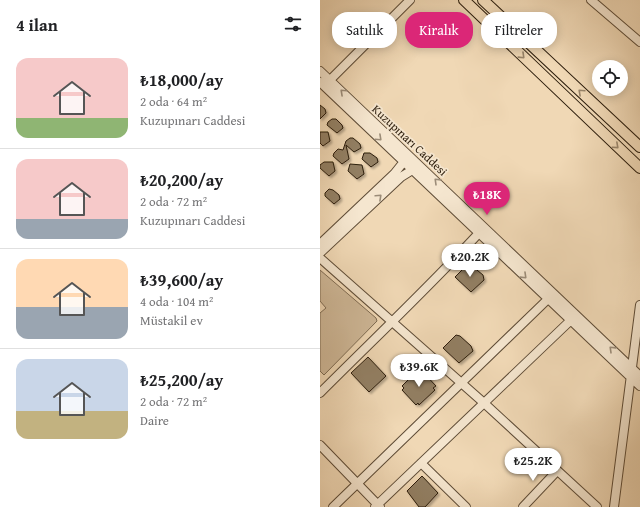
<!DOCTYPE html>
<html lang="tr">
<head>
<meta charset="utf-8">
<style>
	:root { --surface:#fff; --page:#f6f6f6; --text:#202124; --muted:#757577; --line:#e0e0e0; --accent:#db2777 }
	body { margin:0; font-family:"Gentium Book Plus",serif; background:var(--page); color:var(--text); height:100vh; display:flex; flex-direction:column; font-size:15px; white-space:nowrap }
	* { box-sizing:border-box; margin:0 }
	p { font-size:13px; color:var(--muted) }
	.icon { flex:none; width:22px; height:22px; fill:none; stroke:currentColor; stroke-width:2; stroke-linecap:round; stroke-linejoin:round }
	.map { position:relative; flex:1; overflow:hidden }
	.side { display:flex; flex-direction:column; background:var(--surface); width:320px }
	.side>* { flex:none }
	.banner { position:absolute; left:12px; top:12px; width:248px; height:36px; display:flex; gap:8px }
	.fabs { position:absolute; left:272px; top:60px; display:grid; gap:8px }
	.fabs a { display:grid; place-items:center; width:36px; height:36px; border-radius:50%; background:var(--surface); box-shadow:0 2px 10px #0003; font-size:20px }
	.price { position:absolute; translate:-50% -34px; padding:0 9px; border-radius:14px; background:#fff; color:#222; font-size:13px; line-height:26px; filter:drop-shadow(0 1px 2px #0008) }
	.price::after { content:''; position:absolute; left:50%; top:24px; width:12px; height:9px; margin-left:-6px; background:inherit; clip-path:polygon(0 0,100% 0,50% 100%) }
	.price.current { background:var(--accent); color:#fff }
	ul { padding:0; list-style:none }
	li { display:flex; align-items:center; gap:12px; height:100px; padding:0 16px }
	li+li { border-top:1px solid var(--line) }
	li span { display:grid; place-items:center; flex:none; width:112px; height:80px; border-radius:12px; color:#555 }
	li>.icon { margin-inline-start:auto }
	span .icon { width:48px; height:48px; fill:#fffc; stroke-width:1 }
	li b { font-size:17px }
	h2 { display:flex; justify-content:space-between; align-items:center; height:48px; padding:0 16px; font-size:17px }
	.chip { padding:0 14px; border-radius:16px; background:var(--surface); box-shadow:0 2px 10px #0003; font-size:14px; line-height:36px }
	.chip.current { background:var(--accent); color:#fff }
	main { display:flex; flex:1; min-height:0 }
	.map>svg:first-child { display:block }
	.green { fill:#cfb898; stroke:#7e6b52 }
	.building { fill:#927f64; stroke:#2d1e0d; filter:url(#shadow) }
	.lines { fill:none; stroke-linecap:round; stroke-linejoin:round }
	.minor-casing { stroke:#5e4c37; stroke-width:10 }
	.major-casing { stroke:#2d1e0d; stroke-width:12 }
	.minor { stroke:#f5e6cf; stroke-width:8 }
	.major { stroke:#f0d8b5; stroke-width:10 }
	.oneway { stroke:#988469 }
	.oneway2 { stroke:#9b8c78 }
	.labels { text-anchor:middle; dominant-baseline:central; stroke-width:3.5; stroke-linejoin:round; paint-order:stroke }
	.street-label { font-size:12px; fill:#2d1e0d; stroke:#f5e6cf }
</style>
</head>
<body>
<main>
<section class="side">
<h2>4 ilan<svg class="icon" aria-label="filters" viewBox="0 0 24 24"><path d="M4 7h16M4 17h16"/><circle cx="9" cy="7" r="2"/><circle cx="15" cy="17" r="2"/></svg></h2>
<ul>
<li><span style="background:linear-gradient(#f6c9c9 75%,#8fb573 0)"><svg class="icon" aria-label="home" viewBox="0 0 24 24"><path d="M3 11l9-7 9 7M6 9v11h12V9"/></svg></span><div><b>₺18,000/ay</b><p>2 oda · 64 m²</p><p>Kuzupınarı Caddesi</p></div></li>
<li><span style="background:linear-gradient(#f6c9c9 75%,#9aa5b1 0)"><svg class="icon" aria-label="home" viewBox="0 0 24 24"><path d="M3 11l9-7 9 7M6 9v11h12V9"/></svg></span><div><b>₺20,200/ay</b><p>2 oda · 72 m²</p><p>Kuzupınarı Caddesi</p></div></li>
<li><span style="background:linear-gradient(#ffd9b3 60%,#9aa5b1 0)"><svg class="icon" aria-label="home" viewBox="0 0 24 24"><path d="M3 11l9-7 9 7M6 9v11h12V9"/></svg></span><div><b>₺39,600/ay</b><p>4 oda · 104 m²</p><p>Müstakil ev</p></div></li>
<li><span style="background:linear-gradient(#c9d6e8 65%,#c2b280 0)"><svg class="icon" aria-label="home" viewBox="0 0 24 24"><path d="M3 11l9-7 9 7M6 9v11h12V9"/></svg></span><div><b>₺25,200/ay</b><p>2 oda · 72 m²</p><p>Daire</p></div></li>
</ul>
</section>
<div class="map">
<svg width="320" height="507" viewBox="0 0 320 507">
	<defs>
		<filter id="shadow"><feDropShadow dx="2" dy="2" stdDeviation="1" flood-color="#0004"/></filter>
	</defs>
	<rect width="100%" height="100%" fill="#f0d8b5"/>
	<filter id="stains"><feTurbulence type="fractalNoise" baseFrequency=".005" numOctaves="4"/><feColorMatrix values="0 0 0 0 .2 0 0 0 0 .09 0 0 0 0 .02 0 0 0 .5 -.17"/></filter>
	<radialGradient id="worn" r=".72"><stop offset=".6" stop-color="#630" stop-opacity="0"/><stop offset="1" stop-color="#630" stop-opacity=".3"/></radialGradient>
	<path class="green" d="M0 270 56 318 57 321 4 375 0 371V313L6 308 0 301Z"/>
	<path class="building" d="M0 105 5 109 6 113 0 119Z
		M12 119H16L22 125 23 128 17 133 7 125 8 122Z
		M0 132H8L10 141 3 146 0 143Z
		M30 138H33L40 144 41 148 34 152 26 145 29 159 22 164 13 156 14 153 18 149 23 150 26 141Z
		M44 153H50L57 158 58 162 51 167 42 159Z
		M4 162H13L15 171 9 176 0 168V165Z
		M30 164 42 165 44 174 37 179 28 171Z
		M9 189 13 190 19 195 20 199 14 204 5 196V193Z
		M147 265 152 266 163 275 164 280 151 292 135 277Z
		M136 335 140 336 151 346 153 351 139 363 123 348Z
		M48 357 66 376 49 392 31 373Z
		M101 370 116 386 113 388 115 390 99 405 98 403 96 405 82 390 84 388 82 386 97 371 99 373Z
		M102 476 118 493 105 507H99L87 491Z"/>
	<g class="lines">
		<g class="minor-casing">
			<path id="minor" d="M271 0 320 42
				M0 71 320 376
				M10 80 90 0
				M0 82 320 386
				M0 244 74 174 86 159
				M0 253 81 177 97 167
				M0 258 164 403 277 507
				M0 393C53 340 108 288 159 233
				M0 445 60 507
				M101 463 146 507
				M13 507 228 299
				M55 507 251 320
				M203 507 237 471
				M294 507 320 305"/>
		</g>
		<g class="major-casing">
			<path id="major" d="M144 0 320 168
				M163 0 320 147"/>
		</g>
		<use href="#minor" class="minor"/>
		<use href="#major" class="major"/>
	</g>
	<defs><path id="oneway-chevron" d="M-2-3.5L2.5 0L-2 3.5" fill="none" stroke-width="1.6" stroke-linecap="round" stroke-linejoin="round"/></defs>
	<g class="oneway">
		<use href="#oneway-chevron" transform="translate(202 56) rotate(44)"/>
		<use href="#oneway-chevron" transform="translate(261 92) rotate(-137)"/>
		<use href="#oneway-chevron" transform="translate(296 146) rotate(42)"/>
	</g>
	<g class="oneway2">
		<use href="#oneway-chevron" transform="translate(23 92) rotate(-137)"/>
		<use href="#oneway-chevron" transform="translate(59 138) rotate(43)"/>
		<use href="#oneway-chevron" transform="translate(117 181) rotate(-136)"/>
		<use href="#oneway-chevron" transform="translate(59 197) rotate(-43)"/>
		<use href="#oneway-chevron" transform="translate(204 276) rotate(44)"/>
		<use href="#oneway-chevron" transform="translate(292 349) rotate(-136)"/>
	</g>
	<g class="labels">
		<g class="street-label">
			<text transform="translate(90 140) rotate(43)">Kuzupınarı Caddesi</text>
		</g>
	</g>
	<rect width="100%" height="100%" filter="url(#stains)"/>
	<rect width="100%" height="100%" fill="url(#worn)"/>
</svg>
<div class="fabs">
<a><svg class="icon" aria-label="locate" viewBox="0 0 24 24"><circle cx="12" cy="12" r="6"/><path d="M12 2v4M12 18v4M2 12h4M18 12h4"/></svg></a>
</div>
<b class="price current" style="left:167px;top:216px">₺18K</b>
<b class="price" style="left:150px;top:278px">₺20.2K</b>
<b class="price" style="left:99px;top:388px">₺39.6K</b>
<b class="price" style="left:213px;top:482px">₺25.2K</b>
<div class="banner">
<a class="chip">Satılık</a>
<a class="chip current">Kiralık</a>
<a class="chip">Filtreler</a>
</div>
</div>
</main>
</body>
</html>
